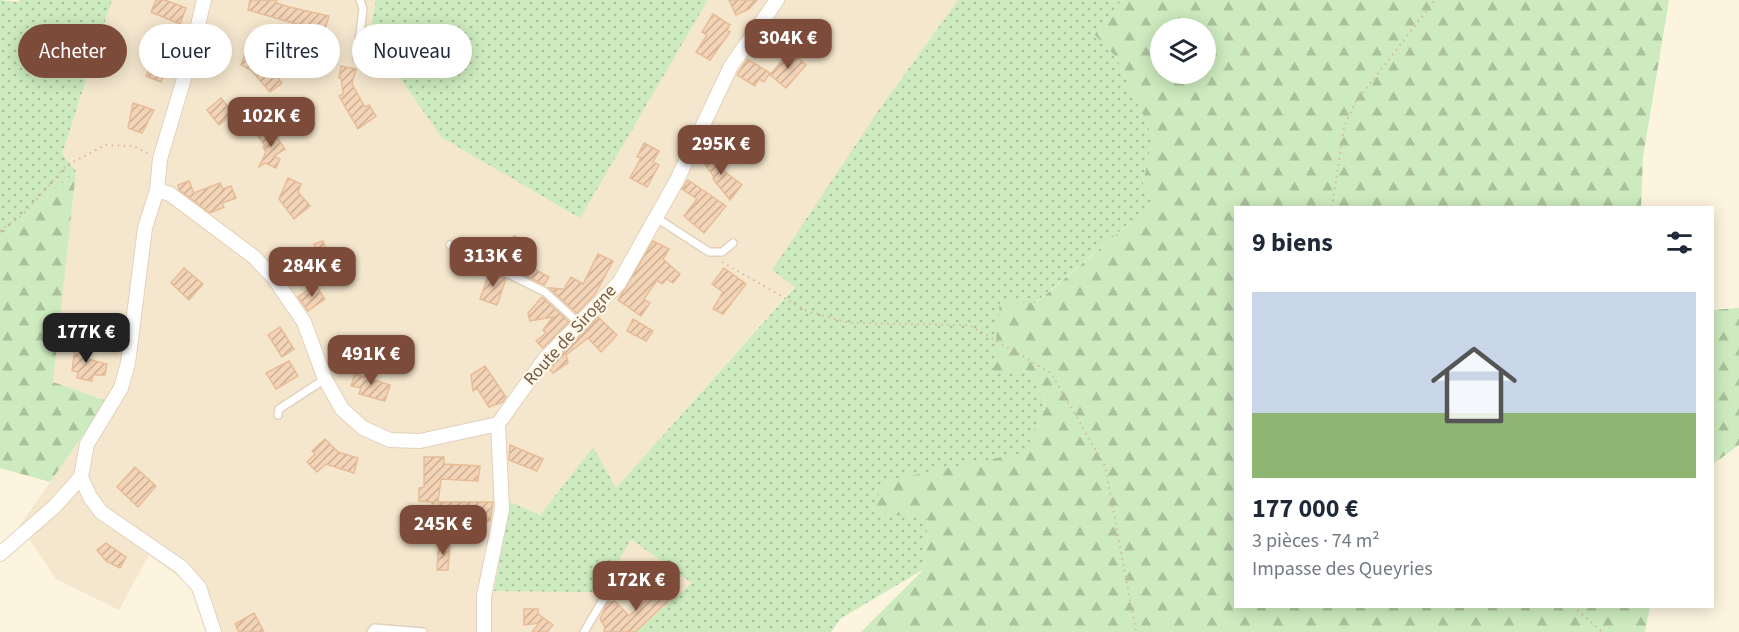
<!DOCTYPE html>
<html lang="fr">
<head>
<meta charset="utf-8">
<style>
	:root { --surface:#fff; --page:#f2f2f3; --text:#1f2937; --muted:#747a83; --accent:#7d4b3a }
	body { margin:0; font-family:"Source Sans 3",sans-serif; background:var(--page); color:var(--text); height:100vh; display:flex; flex-direction:column; font-size:22px; white-space:nowrap }
	* { box-sizing:border-box; margin:0 }
	p { font-size:20px; color:var(--muted) }
	.icon { flex:none; width:33px; height:33px; fill:none; stroke:currentColor; stroke-width:2; stroke-linecap:round; stroke-linejoin:round }
	.map { position:relative; flex:1; overflow:hidden }
	.details { position:absolute; left:1234px; top:206px; width:480px; height:402px; display:flex; flex-direction:column; background:var(--surface); border-radius:0px; box-shadow:0 3px 15px #0003 }
	.details>* { flex:none }
	.hud { position:absolute; left:18px; top:24px; width:570px; height:54px; display:flex; gap:12px }
	.fabs { position:absolute; left:1150px; top:18px; display:grid; gap:12px }
	.fabs a { display:grid; place-items:center; width:66px; height:66px; border-radius:50%; background:var(--surface); box-shadow:0 3px 15px #0003; font-size:30px }
	.price { position:absolute; translate:-50% -51px; padding:0 14px; border-radius:12px; background:var(--accent); color:#fff; font-size:20px; line-height:39px; filter:drop-shadow(0 2px 3px #0008) }
	.price::after { content:''; position:absolute; left:50%; top:36px; width:18px; height:14px; margin-left:-9px; background:inherit; clip-path:polygon(0 0,100% 0,50% 100%) }
	.price.on { background:#222; color:#fff }
	ul { padding:0; list-style:none }
	li { display:grid; align-content:center; gap:12px; height:318px; padding:0 18px }
	li span { display:grid; place-items:center; height:186px; border-radius:0px; color:#555 }
	li>.icon { margin-inline-start:auto }
	span .icon { width:108px; height:108px; fill:#fffc; stroke-width:1 }
	li b { font-size:26px }
	h2 { display:flex; justify-content:space-between; align-items:center; height:72px; padding:0 18px; font-size:26px }
	.tag { padding:0 21px; border-radius:27px; background:var(--surface); box-shadow:0 3px 15px #0003; font-size:21px; line-height:54px }
	.tag.on { background:var(--accent); color:#fff }
	.map>svg:first-child { display:block }
	.residential { fill:#f5e7ce }
	.grass { fill:url(#grass-dots) }
	.forest { fill:url(#forest-firs); fill-rule:evenodd }
	.building { fill:url(#building-hatch); stroke:#e8bc96; stroke-width:1.5 }
	.lines { fill:none; stroke-linecap:round; stroke-linejoin:round }
	.service-casing { stroke:#e2d1bc; stroke-width:10 }
	.minor-casing { stroke:#e2d1bc; stroke-width:16 }
	.path { stroke:#d9b79a; stroke-width:2; stroke-dasharray:1.5 4.5; stroke-linecap:butt }
	.service { stroke:#fff; stroke-width:7 }
	.minor { stroke:#fff; stroke-width:14 }
	.labels { text-anchor:middle; dominant-baseline:central; stroke-width:4.5; stroke-linejoin:round; paint-order:stroke }
	.street-label { font-size:18px; fill:#755b46; stroke:#fff8e8 }
</style>
</head>
<body>
<div class="map">
<svg width="1739" height="632" viewBox="0 0 1739 632">
	<defs>
		<pattern id="grass-dots" width="8" height="8" patternUnits="userSpaceOnUse" patternTransform="scale(1.5)"><rect width="8" height="8" fill="#cdebbe"/><path d="M2 2h.1M6 6h.1" fill="none" stroke="#abc19c" stroke-width="1.8" stroke-linecap="round"/></pattern>
		<pattern id="forest-firs" width="22" height="20" patternUnits="userSpaceOnUse" patternTransform="scale(1.5)"><rect width="22" height="20" fill="#cdebbe"/><path d="M5 1l3.5 6h-7zM16 11l3.5 6h-7z" fill="#abc19c"/></pattern>
		<pattern id="building-hatch" width="6" height="6" patternUnits="userSpaceOnUse" patternTransform="scale(1.5)"><rect width="6" height="6" fill="#f4d4b6"/><path d="M-1 1l2-2M0 6l6-6M5 7l2-2" fill="none" stroke="#caaf96"/></pattern>
	</defs>
	<rect width="100%" height="100%" fill="#fdf4e0"/>
	<path class="residential" d="M112 0H376L370 34 674 56 708 0H958L878 111 772 270 795 286 616 488 593 447 540 515 510 502 495 591 631 539 692 583 635 632H207L198 603 187 583 149 555 119 610 56 579 20 525 107 401 52 382 76 172 62 154Z"/>
	<path class="grass" d="M0 0 18 2 20 0H112L62 154 76 171 0 240Z
		M376 0H708L580 218 441 137 370 34Z
		M958 0H1122L1094 34 1117 58 1153 137 1143 183 1152 204 1035 303 1027 370 1045 401 1026 453 885 481 928 519 924 569 840 619 831 632H635L692 583 631 539 601 592 494 591 510 502 540 515 593 447 616 488 795 287 772 270 878 111Z"/>
	<path class="forest" d="M1122 0H1669L1643 157 1641 207H1236V606H1650L1645 632H861L924 569 928 519 871 512 885 481 1026 452 1045 401 1027 370 993 371 1000 301 1036 303 1152 204 1143 183 1153 137 1117 58 1094 34ZM1206 28V74H1161V28Z
		M76 171 53 382 107 401 50 482 0 468V240Z
		M1739 308V445L1713 464V310Z"/>
	<path class="building" d="M156 0H165L186 8 180 24 151 12Z
		M250 0H277L276 3 289 7 329 16 324 32 248 10Z
		M729 0H757L749 9 736 15Z
		M713 14 730 25 727 30 730 32 710 60 696 52 707 35 702 32Z
		M767 30 781 37 776 48 762 41Z
		M151 48 172 54 161 82 146 76 152 62 147 60Z
		M790 51 806 65 786 88 770 75Z
		M245 54 262 64 264 62 269 68 278 61 285 69 277 76 282 83 270 92 251 70 241 65Z
		M747 59 770 73 764 82 759 79 755 86 737 75Z
		M341 66 356 69 352 84 365 107 369 105 376 116 358 129 339 96 343 94 341 78H339Z
		M221 98 233 113 219 125 207 110Z
		M133 103 154 110 142 133 128 128Z
		M270 128 285 149 274 156 280 159 276 168 265 163 259 167 266 152 263 147 265 146 258 136Z
		M644 143 659 151 653 162 659 165 647 187 630 178 641 158 637 157Z
		M707 150 720 168 742 185 730 200 713 179 714 177 699 156Z
		M288 178 301 184 298 192 310 206 294 219 279 199Z
		M688 180 726 206 704 233 684 216 697 199 682 189Z
		M189 181 194 193 220 183 223 189 231 186 236 198 222 203 224 207 210 213 179 190 178 185Z
		M514 236 533 245 523 263 549 277 544 285 500 263Z
		M323 241 329 258 301 270 296 258 316 249 314 244Z
		M653 241 669 249 663 259 680 274 673 283 667 279 662 284 657 280 644 299 650 303 641 316 618 300Z
		M598 254 613 261 595 294 577 313 549 288 564 289 571 277 583 284Z
		M184 268 203 284 189 300 171 283Z
		M724 268 746 284 723 314 713 309 723 292 712 284Z
		M490 271 506 279 497 305 480 299Z
		M315 285 325 299 308 311 298 297Z
		M542 297 569 322 543 348 536 341 546 333 543 330 553 317 530 321 528 313Z
		M598 317 617 335 601 352 588 338 566 355 568 363 553 373 549 369 551 366Z
		M633 319 653 331 646 341 627 331Z
		M280 327 294 349 282 357 268 335Z
		M76 341 86 343 84 358 107 364 105 375H93L92 381 77 378 78 372 72 371Z
		M289 361 298 376 276 389 266 373Z
		M485 366 506 397 503 402 489 407 477 388 473 391 471 375Z
		M366 371 375 374 374 380 390 385 385 401 359 394 361 388 351 386 355 374 365 377Z
		M325 439 338 452 358 458 354 473 326 464 317 472 307 462 315 454 312 451Z
		M510 445 543 459 537 471 509 460Z
		M424 457H444V464L480 466 478 481 441 479 438 502H493L490 521 432 522V502H435L419 501V488L424 487Z
		M135 467 156 486 138 507 117 487Z
		M439 541 450 542 448 570H437Z
		M106 543 126 557 120 568 106 561 97 550Z
		M671 583 679 591 635 632H604L605 627 600 619 607 603 615 601 629 616 664 584 666 587Z
		M524 609H538V614L553 625 547 632H532L539 623 524 625Z
		M254 613 264 632H239L235 624Z"/>
	<g class="lines">
		<g class="service-casing">
			<path id="service" d="M357 58 363 9 360 0
				M655 217 709 252H722L733 243
				M450 245 545 292 580 324
				M278 415 279 409 325 379
				M371 632 374 628 423 632
				M584 632 604 598 616 592"/>
		</g>
		<g class="minor-casing">
			<path id="minor" d="M204 0 191 55 160 159 157 190 145 228 128 363 121 388 87 444 81 477 90 497 101 512 181 567 199 587 214 632
				M157 190 170 194 254 257 274 278 304 322 325 379 342 409 363 428 390 440 420 441 498 424
				M0 554 54 507 81 477
				M484 632V596L502 509 498 424 544 360 619 283 676 182 731 66 777 0"/>
		</g>
		<path class="path" d="M1332 207 1344 127 1355 103 1435 0
			M0 231 23 214 67 165 106 145 133 146 149 154
			M722 262 807 311 850 323 969 325 1051 373 1105 466 1136 632
			M1573 606 1602 632"/>
		<use href="#service" class="service"/>
		<use href="#minor" class="minor"/>
	</g>
	<g class="labels">
		<g class="street-label">
			<text transform="translate(570 335) rotate(-48)">Route de Sirogne</text>
		</g>
	</g>
</svg>
<div class="fabs">
<a><svg class="icon" aria-label="layers" viewBox="0 0 24 24"><path d="M12 4l9 5-9 5-9-5zM3 14l9 5 9-5"/></svg></a>
</div>
<b class="price" style="left:788px;top:70px">304K €</b>
<b class="price" style="left:271px;top:148px">102K €</b>
<b class="price" style="left:721px;top:176px">295K €</b>
<b class="price" style="left:493px;top:288px">313K €</b>
<b class="price" style="left:312px;top:298px">284K €</b>
<b class="price on" style="left:86px;top:364px">177K €</b>
<b class="price" style="left:371px;top:386px">491K €</b>
<b class="price" style="left:443px;top:556px">245K €</b>
<b class="price" style="left:636px;top:612px">172K €</b>
<div class="hud">
<a class="tag on">Acheter</a>
<a class="tag">Louer</a>
<a class="tag">Filtres</a>
<a class="tag">Nouveau</a>
</div>
<section class="details">
<h2>9 biens<svg class="icon" aria-label="filters" viewBox="0 0 24 24"><path d="M4 7h16M4 17h16"/><circle cx="9" cy="7" r="2"/><circle cx="15" cy="17" r="2"/></svg></h2>
<ul>
<li><span style="background:linear-gradient(#c9d6e8 65%,#8fb573 0)"><svg class="icon" aria-label="home" viewBox="0 0 24 24"><path d="M3 11l9-7 9 7M6 9v11h12V9"/></svg></span><div><b>177 000 €</b><p>3 pièces · 74 m²</p><p>Impasse des Queyries</p></div></li>
</ul>
</section>
</div>
</body>
</html>
